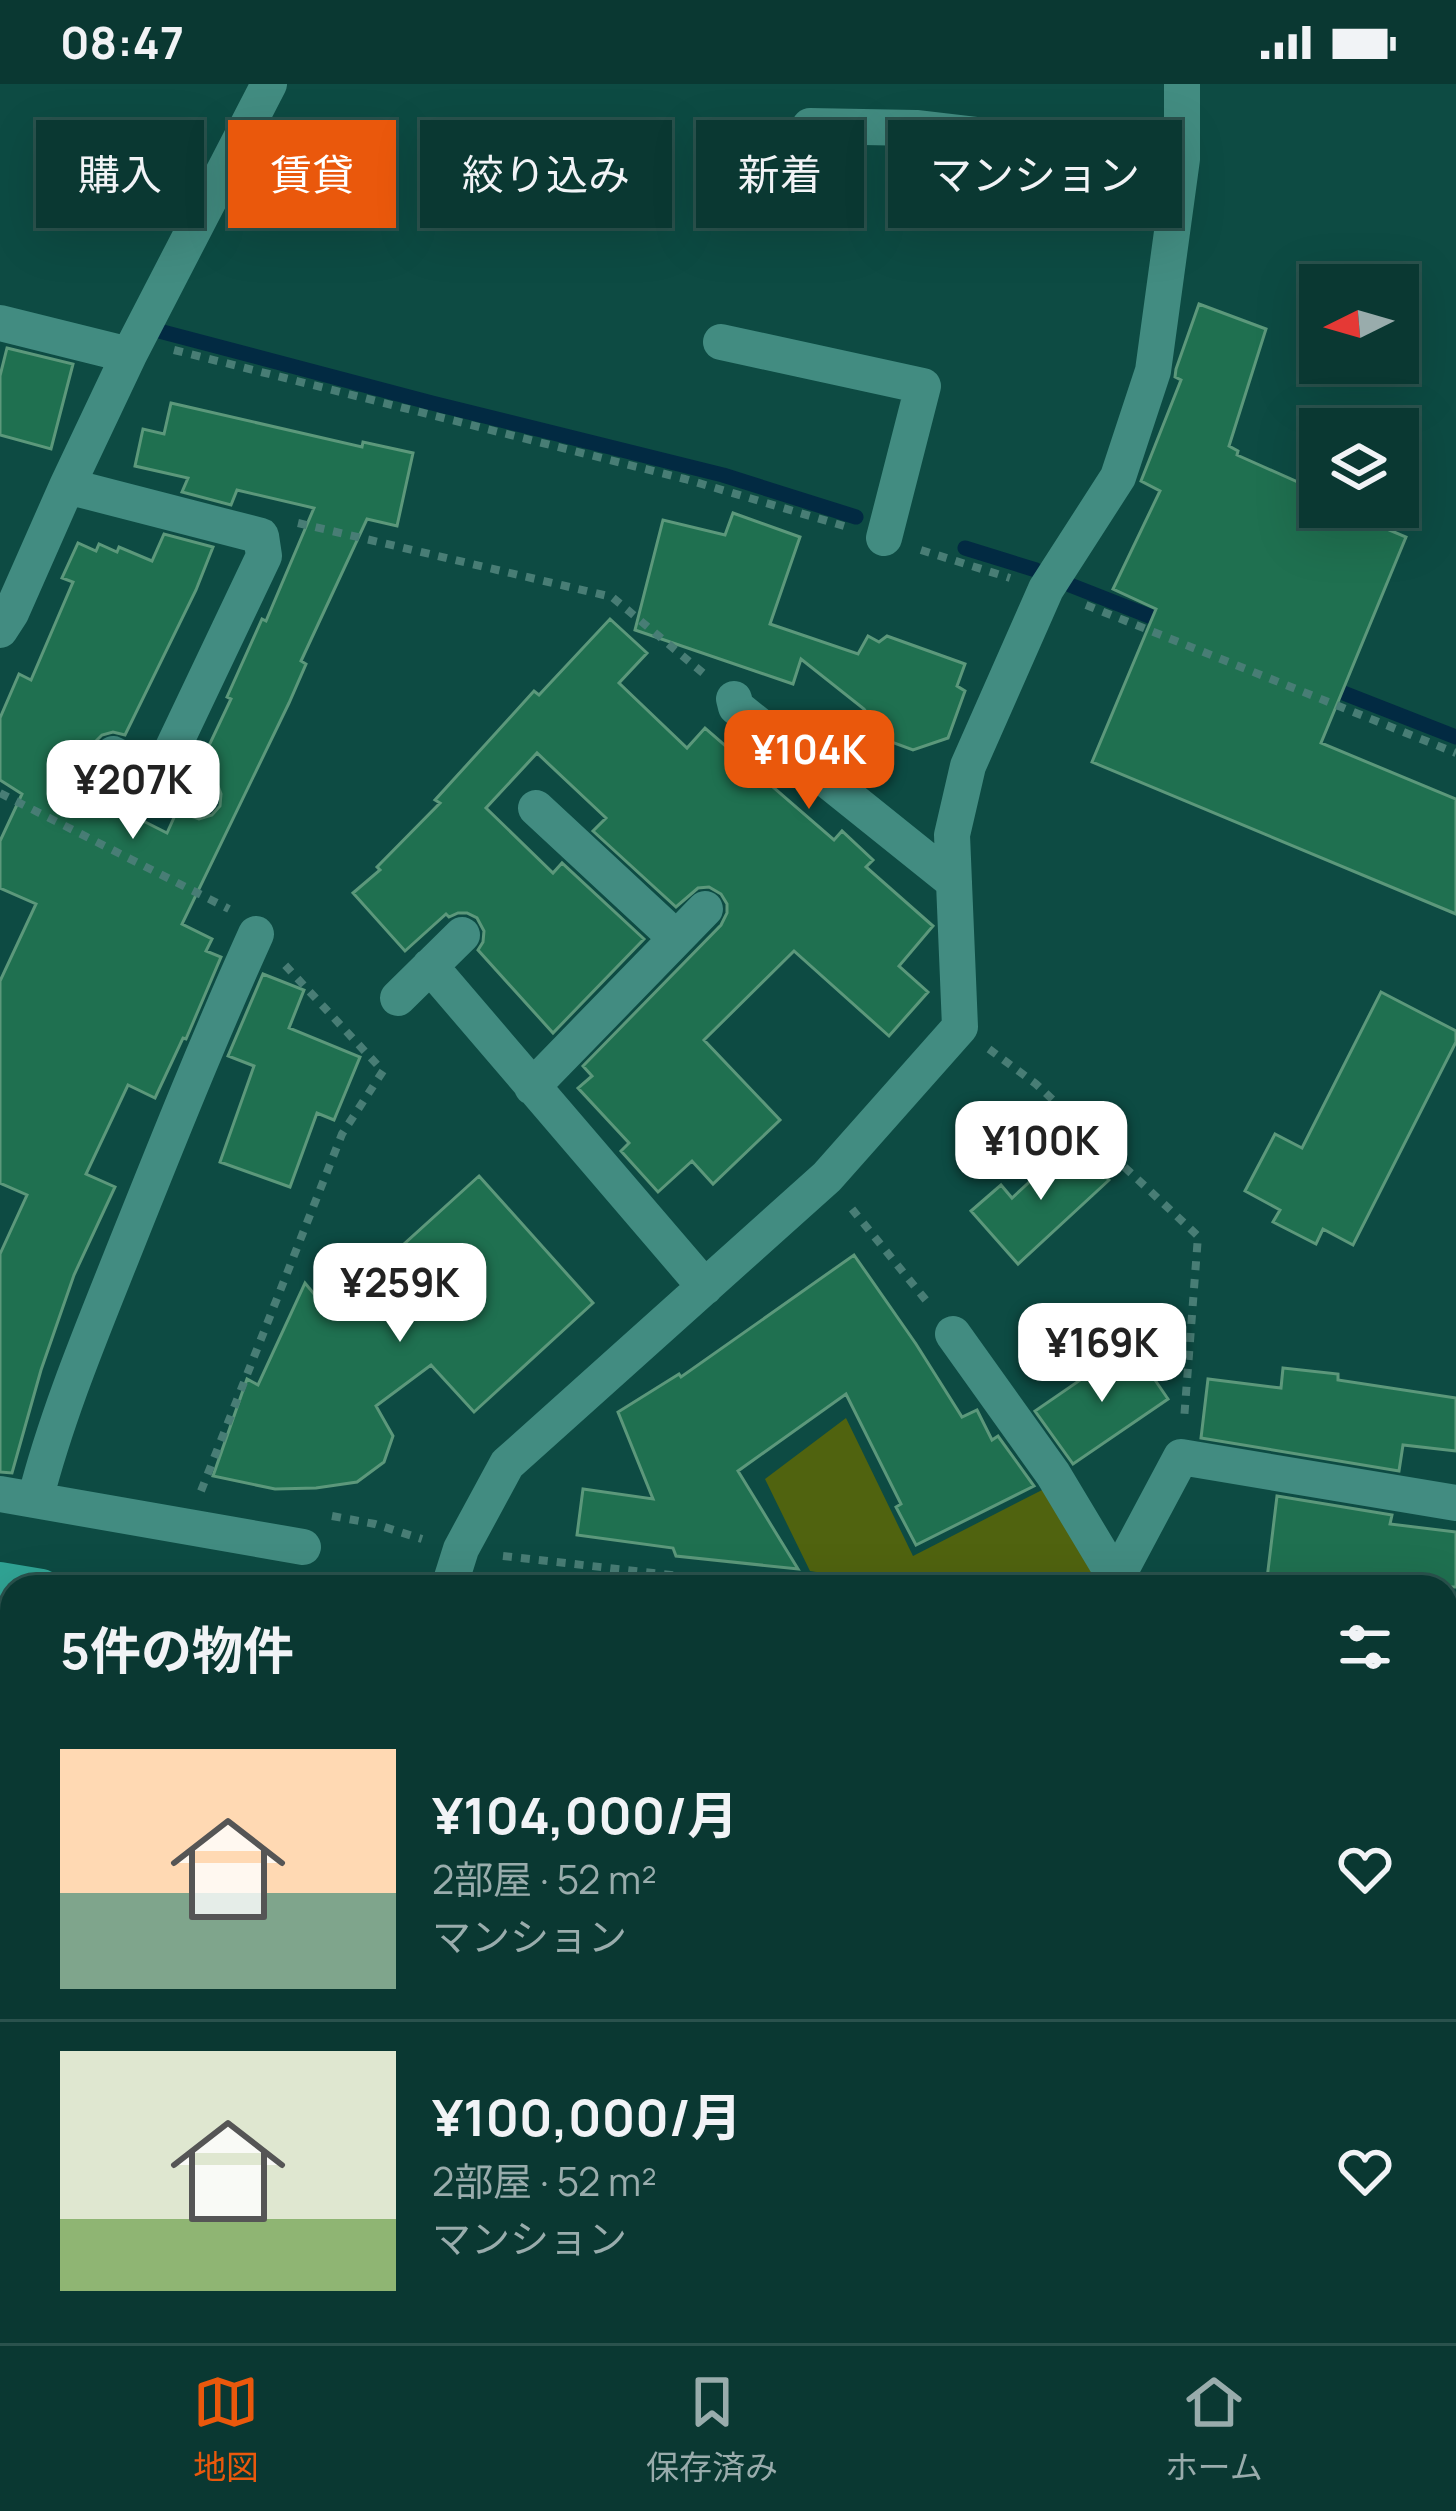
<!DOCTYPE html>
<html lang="ja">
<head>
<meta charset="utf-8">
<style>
	:root { --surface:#0a3832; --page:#133f3a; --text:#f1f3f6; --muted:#99acac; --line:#2a524d; --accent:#ea580c }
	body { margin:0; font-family:Manrope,"Noto Sans JP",sans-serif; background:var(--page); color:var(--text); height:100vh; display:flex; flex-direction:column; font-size:45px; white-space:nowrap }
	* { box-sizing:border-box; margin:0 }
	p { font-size:39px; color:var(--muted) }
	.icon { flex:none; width:66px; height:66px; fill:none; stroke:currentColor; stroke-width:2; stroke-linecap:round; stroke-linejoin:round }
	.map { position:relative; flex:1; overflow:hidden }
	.drawer { position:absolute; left:0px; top:1491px; width:1458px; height:768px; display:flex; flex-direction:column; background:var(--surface); border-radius:36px 36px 0 0; box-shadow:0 12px 48px #0002,0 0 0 3px var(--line) }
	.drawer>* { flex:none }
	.guide { position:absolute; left:36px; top:36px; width:1386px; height:108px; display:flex; gap:24px }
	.needle { width:78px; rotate:265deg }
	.fabs { position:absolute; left:1299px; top:180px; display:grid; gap:24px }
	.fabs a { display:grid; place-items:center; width:120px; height:120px; border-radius:0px; background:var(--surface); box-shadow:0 12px 48px #0002,0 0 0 3px var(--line); font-size:60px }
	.price { position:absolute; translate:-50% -102px; padding:0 27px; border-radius:24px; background:#fff; color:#222; font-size:39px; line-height:78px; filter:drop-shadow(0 3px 6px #0008) }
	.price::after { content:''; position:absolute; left:50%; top:72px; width:36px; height:27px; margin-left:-18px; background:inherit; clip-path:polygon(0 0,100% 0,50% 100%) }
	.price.active { background:var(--accent); color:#fff }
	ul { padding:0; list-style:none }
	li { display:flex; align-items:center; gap:36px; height:300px; padding:0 60px }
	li+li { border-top:3px solid var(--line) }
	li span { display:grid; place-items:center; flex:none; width:336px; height:240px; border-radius:0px; color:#555 }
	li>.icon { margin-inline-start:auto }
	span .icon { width:144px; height:144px; fill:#fffc; stroke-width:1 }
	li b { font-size:51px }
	h2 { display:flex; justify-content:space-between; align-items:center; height:144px; padding:0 60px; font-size:51px }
	.tag { padding:0 42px; border-radius:0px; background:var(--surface); box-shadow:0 12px 48px #0002,0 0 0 3px var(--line); font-size:42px; line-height:108px }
	.tag.active { background:var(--accent); color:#fff }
	.status { display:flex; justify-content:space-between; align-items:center; height:84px; padding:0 60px; background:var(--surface); direction:ltr }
	.status svg { height:33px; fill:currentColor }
	.tabs { display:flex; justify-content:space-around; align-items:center; height:168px; border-top:3px solid var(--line); background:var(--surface); font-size:33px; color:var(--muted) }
	.tabs a { display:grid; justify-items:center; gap:6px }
	.tabs .active { color:var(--accent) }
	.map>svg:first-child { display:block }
	.green { fill:#50630f }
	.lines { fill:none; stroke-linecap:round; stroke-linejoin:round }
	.stream { stroke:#022a42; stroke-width:15 }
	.building { fill:#1f7050; stroke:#5c987b; stroke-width:3 }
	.path { stroke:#487d75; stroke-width:8; stroke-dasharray:9 9; stroke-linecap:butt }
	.street { stroke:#428c81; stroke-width:36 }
	.secondary { stroke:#3d9387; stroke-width:36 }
	.highway { stroke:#30a394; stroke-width:36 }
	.tram { stroke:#6e9e97; stroke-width:3 }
</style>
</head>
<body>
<div class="status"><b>08:47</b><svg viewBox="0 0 49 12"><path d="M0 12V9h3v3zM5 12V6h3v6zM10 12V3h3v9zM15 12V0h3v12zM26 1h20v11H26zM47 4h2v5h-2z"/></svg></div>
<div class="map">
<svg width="1456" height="2259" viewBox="0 0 1456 2259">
	<rect width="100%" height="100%" fill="#0d4b43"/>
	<path class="green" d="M846 1334 913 1472 1046 1404 1095 1490 1052 1503H911L810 1487 765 1395Z"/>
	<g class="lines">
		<path class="stream" d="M159 247 432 319 723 391 856 433
			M965 464 1036 486
			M1070 501 1167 539
			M1323 601 1456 653"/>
	</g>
	<path class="building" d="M1199 220 1266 245 1229 362 1238 367 1237 371 1320 408V423H1335L1406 453 1321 659 1456 715V830L1092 678 1156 525 1113 505 1160 407 1141 397 1181 296 1175 293 1176 285Z
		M7 264 73 280 51 365 0 351V292Z
		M171 319 362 363 363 358 413 369 397 442 367 435 301 577 306 580 289 619 182 840 212 855 206 867 221 873 186 955 183 954 155 1014 128 1001 86 1090 115 1103 74 1191 41 1286 12 1389 0 1388V1170L27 1111 0 1099V897L36 820 0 804V757L22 710 0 696V634L19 590 31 596 73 498 62 494 78 459 96 467 99 460 117 468 119 463 152 477 164 450 213 463 196 506 125 651 113 648 102 651 94 659 91 670 95 683 105 691 103 697 109 700 102 716 167 749 177 727 199 735 212 731 220 722 221 710 218 702 197 687 231 615 227 613 262 535 266 537 314 424 237 406 231 421 182 408 188 394 135 382 143 345 164 350Z
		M733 429 800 453 770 540 858 570 868 552 879 558 887 552 965 580 957 602 965 607 948 654 913 666 886 656 864 625 801 575 793 600 635 546 663 436 725 451Z
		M610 535 647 569 619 599 687 664 705 644 834 756 842 747 873 776 866 783 933 842 899 882 928 908 889 952 794 867 704 956 780 1036 713 1100 692 1077 658 1108 621 1067 629 1059 578 1004 592 992 583 982 721 841 727 829V820L721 810 709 803 698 804 676 823 593 747 606 734 537 669 486 724 553 789 562 779 644 855 553 949 478 866 483 858 484 847 477 834 467 829H458L449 833 446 830 405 867 353 809 380 786 377 783 440 719 435 716 505 639 534 607 539 611Z
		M263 890 304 906 289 944 360 973 334 1036 317 1029 290 1103 220 1078 254 982 228 972Z
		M1381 908 1456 947V958L1353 1161 1323 1145 1316 1160 1273 1138 1280 1126 1245 1107 1275 1050 1302 1064Z
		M1074 1057 1109 1096 1018 1180 971 1127 1001 1101 1012 1114Z
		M479 1092 593 1219 474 1328 431 1281 376 1322 393 1352 384 1378 357 1398 316 1404 275 1405 213 1392 247 1295 258 1301 305 1199 329 1228Z
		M854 1171 916 1260 962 1333 977 1326 992 1356 998 1352 1034 1402 916 1461 896 1423 901 1420 846 1310 738 1387 798 1485 676 1472 673 1464 577 1451 583 1405 653 1415 618 1328 679 1290 681 1293Z
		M1131 1261 1168 1315 1073 1380 1035 1327Z
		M1283 1284 1338 1290V1296L1456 1314V1367L1403 1361 1399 1387 1201 1354 1208 1295 1281 1304Z
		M1277 1412 1392 1431 1390 1440 1456 1448V1503H1266Z"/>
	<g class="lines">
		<path class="path" d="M174 266 685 395 844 442
			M298 439 612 513 703 589
			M921 466 1010 494
			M1086 521 1456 669
			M0 709 229 825
			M989 965 1036 1000 1198 1152 1184 1336
			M852 1125 929 1220
			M201 1407 342 1050 383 987 285 881
			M332 1432 375 1440 422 1455
			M503 1472 777 1503"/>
		<path class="street" d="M810 42 916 44 1182 75
			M0 239 129 271
			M721 258 923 302 884 454
			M67 402 261 452 264 472 159 693
			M0 546 11 529 67 402 129 271 269 0
			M734 615 736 623 954 798
			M113 670 199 713
			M536 724 676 854
			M430 882 705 1203
			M398 914 462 851
			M532 1003 705 825
			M953 1250 1053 1390 1116 1495 1118 1503
			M0 1410 303 1463
			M35 1416C57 1330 92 1247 125 1164 167 1059 209 954 256 850
			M1116 1495 1181 1373 1456 1419
			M449 1503 461 1465 507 1380 827 1093 960 943 952 751 968 682 1046 505 1118 393 1153 287 1182 75V0
			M1446 1626 1456 1628
			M0 1684 12 1686
			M1446 1904 1456 1905
			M862 2259 863 2247"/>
		<path class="secondary" d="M400 2247V2259"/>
		<path class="highway" d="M0 1496 42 1503
			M0 1591 12 1593
			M1446 1700 1456 1702
			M1446 1815 1456 1816"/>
		<path class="tram" d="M0 1533 12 1536
			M0 1557 12 1560
			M1446 1720 1456 1721
			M1446 1791 1456 1792"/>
	</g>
</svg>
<div class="fabs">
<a><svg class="needle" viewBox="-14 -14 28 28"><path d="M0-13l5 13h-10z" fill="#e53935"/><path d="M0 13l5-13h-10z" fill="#99acac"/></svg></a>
<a><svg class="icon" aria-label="layers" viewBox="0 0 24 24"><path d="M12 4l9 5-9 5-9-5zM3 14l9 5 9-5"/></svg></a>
</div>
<b class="price active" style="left:809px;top:728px">¥104K</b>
<b class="price" style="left:133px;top:758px">¥207K</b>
<b class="price" style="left:1041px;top:1119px">¥100K</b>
<b class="price" style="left:400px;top:1261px">¥259K</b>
<b class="price" style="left:1102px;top:1321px">¥169K</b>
<div class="guide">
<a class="tag">購入</a>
<a class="tag active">賃貸</a>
<a class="tag">絞り込み</a>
<a class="tag">新着</a>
<a class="tag">マンション</a>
</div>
<section class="drawer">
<h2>5件の物件<svg class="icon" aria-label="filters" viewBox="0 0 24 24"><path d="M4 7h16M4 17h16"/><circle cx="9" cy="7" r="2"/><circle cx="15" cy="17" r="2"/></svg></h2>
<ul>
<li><span style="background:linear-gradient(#ffd9b3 60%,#7fa58c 0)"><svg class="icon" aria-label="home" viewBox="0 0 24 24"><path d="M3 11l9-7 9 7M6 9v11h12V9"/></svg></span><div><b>¥104,000/月</b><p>2部屋 · 52 m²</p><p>マンション</p></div><svg class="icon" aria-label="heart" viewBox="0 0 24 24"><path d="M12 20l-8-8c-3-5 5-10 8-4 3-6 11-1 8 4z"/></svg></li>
<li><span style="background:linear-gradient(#dfe7d0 70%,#8fb573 0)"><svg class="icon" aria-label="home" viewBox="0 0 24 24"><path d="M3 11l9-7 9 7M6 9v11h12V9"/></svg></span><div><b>¥100,000/月</b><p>2部屋 · 52 m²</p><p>マンション</p></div><svg class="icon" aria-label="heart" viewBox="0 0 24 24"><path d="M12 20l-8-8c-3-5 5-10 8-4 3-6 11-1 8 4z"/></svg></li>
</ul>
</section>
</div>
<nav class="tabs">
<a class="active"><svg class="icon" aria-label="map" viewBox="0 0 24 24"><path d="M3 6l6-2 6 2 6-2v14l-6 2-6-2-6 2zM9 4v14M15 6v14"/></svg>地図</a>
<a><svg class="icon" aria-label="saved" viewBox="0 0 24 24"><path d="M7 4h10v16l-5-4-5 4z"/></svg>保存済み</a>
<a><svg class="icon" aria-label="home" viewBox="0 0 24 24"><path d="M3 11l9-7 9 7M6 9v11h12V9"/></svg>ホーム</a>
</nav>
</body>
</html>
